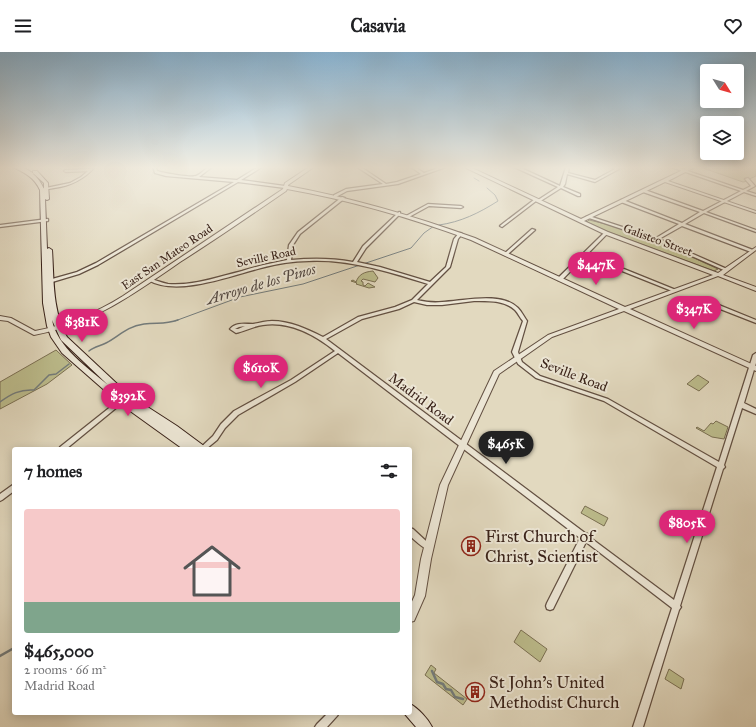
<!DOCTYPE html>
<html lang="en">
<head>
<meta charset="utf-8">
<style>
	:root { --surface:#fff; --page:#f6f6f6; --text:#202124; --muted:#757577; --line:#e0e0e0; --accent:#db2777 }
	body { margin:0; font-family:"IM FELL Great Primer",serif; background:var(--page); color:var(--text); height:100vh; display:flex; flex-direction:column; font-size:15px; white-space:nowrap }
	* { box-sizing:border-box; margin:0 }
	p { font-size:13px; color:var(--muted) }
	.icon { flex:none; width:22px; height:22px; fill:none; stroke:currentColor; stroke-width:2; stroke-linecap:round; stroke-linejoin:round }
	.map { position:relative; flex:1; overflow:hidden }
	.panel { position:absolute; left:12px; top:395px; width:400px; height:268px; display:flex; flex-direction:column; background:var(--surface); border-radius:4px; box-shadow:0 2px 10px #0003 }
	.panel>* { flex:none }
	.needle { width:26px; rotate:127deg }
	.fabs { position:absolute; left:700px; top:12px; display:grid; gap:8px }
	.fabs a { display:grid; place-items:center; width:44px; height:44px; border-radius:4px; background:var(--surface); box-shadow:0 2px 10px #0003; font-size:20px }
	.price { position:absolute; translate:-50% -34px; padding:0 9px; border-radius:14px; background:var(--accent); color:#fff; font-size:13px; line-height:26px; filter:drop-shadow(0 1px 2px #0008) }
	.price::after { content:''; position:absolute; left:50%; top:24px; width:12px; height:9px; margin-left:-6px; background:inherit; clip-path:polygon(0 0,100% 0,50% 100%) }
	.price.selected { background:#222; color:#fff }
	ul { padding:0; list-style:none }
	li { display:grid; align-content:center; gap:8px; height:212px; padding:0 12px }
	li+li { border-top:1px solid var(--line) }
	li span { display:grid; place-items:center; height:124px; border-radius:4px; color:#555 }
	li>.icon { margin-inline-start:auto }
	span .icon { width:72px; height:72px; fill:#fffc; stroke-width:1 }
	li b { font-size:17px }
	h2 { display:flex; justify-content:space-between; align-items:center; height:48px; padding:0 12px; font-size:17px }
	header { display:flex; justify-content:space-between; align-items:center; height:52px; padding:0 12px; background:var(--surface); font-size:18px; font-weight:800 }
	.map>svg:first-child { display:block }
	.green { fill:#bcbc8c; stroke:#7a6f52 }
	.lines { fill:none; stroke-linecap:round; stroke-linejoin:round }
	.stream-far2 { stroke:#737b7b; stroke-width:1 }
	.stream-far1 { stroke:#737b7b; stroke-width:1.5 }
	.stream { stroke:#737b7b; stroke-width:2.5 }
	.minor-casing { stroke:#635042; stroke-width:2.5 }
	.tertiary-casing { stroke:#635042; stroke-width:2 }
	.secondary-casing { stroke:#392219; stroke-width:2 }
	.minor { fill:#ece6d5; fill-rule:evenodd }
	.tertiary { fill:#ece6d5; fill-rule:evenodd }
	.secondary { fill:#ece6d5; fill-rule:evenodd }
	.labels { text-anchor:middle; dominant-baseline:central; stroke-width:4; stroke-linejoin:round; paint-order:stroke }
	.far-street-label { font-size:12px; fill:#392219; stroke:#ece6d5 }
	.street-label { font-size:14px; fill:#392219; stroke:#ece6d5 }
	.water-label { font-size:15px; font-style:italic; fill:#514742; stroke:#ece6d5 }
	.near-poi-label { font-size:17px; fill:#392219; stroke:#ece6d5; text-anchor:start }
</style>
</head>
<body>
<header><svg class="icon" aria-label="menu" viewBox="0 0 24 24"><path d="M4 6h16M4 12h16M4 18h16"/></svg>Casavia<svg class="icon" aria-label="heart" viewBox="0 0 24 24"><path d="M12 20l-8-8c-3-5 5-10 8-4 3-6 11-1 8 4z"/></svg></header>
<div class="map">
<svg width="756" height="675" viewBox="0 0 756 675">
	<rect width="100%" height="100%" fill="#e2d9bf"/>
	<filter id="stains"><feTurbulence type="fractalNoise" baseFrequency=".005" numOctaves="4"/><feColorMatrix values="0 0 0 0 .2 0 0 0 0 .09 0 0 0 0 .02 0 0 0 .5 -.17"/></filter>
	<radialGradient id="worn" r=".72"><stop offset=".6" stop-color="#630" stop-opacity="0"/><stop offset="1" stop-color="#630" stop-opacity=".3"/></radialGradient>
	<path class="green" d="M700 115H756V124L747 128 748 129 743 130Z
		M589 168 610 173 655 188 718 217 714 219 703 215 606 179 587 170Z
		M373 219 378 226 375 230 363 227 361 229 363 230V233L365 234 368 231 375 235 369 236 356 232 357 231 351 229 353 228 356 230C359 222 364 220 373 219Z
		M56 298 72 313 47 332 0 357V330Z
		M698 323 709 330 699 339 687 332Z
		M716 369 728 375 724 387 712 385 696 376 697 375 704 379 711 371 713 372Z
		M585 454 608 466 604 474 581 461Z
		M521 578 547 597 540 610 514 590Z
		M431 613 436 617 434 621 467 647 463 653 425 623Z
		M669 617 684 627 681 637 665 627Z"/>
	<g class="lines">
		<path class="stream-far2" d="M474 117 475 115
			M474 126 479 129
			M439 173C461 170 479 161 498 149L495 143 487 136
			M175 269 240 245 303 232 411 196 424 181 434 174"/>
		<path class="stream-far1" d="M89 299C94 295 100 294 106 291 120 284 125 275 144 272 157 270 164 273 178 268
			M0 350C11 342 20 337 34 338L49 323 56 322 69 312"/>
		<path class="stream" d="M0 604 14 596
			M432 619 437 630 443 632 446 637 451 638 455 645 463 647"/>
		<g class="minor-casing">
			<path id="minor" d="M92 115H95C83 128 70 134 54 136 49 137 45 138 41 137L70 131 81 125 88 119 66 120 64 119 65 118 90 117Z
				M153 115H156L157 119C164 121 190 126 196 124 202 122 205 115 212 115L199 125 237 128 258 115H262L241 128 285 134 287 135 285 136 238 130 98 213 79 222 49 231H45V229L77 220 96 211 234 130 166 124 155 121Z
				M357 115H361L386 132 397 130 421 122 411 115H415L424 121 441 115H446L398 132 347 139 336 145H334V143L346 137 383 132Z
				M514 115H519L560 134 566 115H569L568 121 595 128 615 117 611 115H616L619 117 595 130 567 122 565 132 563 135 580 142V144H578L561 136 539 150 536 149 502 175 500 174 501 173 535 147 538 148 558 135Z
				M671 115H676L743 138 751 134 745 127 748 126 755 134 746 139 756 142V144L744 140 706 160 756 178V180L704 161 685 172 753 198V200H751L682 174 659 187 727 217 728 218 726 219 655 188 586 165 589 164 656 186 679 172 621 150V148H623L682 171 700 160 643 140V138H645L703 159 741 139Z
				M342 145 345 146 300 182 293 193 291 208C312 206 332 206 353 210L363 194 399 160H400V162L366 196 357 210 380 215 430 230 446 215 454 187 459 181H461L462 182 458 187 450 215 417 248C426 250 433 251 442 250 464 249 501 239 518 256 522 260 524 265 527 269L518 300 522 310 540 324 608 347 719 410 753 303 756 301V311L744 351 756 357V362L742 356 724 413 725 415 723 417 680 554 681 555 679 558 643 675H633L672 556 586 490 553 557 550 558 547 557 546 554 547 551 580 486 338 301 295 330 238 363 225 376 217 388 206 397H199L213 384 221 372 234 359 291 328 335 299C315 283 290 269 263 273 254 274 245 279 236 281L230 277C236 270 244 272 253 272 259 271 266 269 272 269 290 269 307 277 323 285L358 265 395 255 412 248 428 232C389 220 350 207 309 209 293 209 276 212 261 216 230 224 177 245 148 228L150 227C156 228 162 231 168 232 193 234 218 225 242 219 257 214 272 211 287 208L289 193 298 180ZM474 249C488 249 504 248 515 258 518 261 520 266 523 269L512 300 518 312 536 326 604 349 717 415 674 548 588 484V482L585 481 326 287 362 267 399 257 414 250 427 253H442ZM245 274 238 277H235L239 275Z
				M428 152 461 154 463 155 461 156 429 154 409 165 406 164Z
				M47 167H48V169L0 175V173Z
				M532 177 535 178 507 203H505V201Z
				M605 180 608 181 562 228H558V226Z
				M622 217H624L676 238 674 239H672L622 219Z
				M710 251H714L756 268V271L710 253Z
				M125 344 127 345 128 346 127 347 66 397H59L60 395 123 345Z
				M14 432V439L2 448 0 449V442Z
				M410 476 413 477 426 489 432 493 433 495 432 497 429 498C421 495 416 489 410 484Z
				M328 661H339L337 664 327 675H315L317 672Z"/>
		</g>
		<g class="tertiary-casing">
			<path id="tertiary" d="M18 115H23L34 122 31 123Z
				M309 115H314L288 133V134C352 146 414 164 475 186L625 255 713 223 604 182 464 115H470L581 167 689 115H695L668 129 756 159V161L665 130 584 169 608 180 718 221 756 195V198L723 223 756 235V239L718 224 630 257 756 314V319L624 259 552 285 499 322 448 433 431 507 425 544 414 569 410 570V554L415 543 421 507 440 433 494 319 548 283 619 257 471 188C411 166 350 148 287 137L286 139C251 163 216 187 180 210 132 243 93 272 34 283L8 269 0 268V264L11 266 35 279C66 273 96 261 123 244L283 137 285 131Z"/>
		</g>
		<g class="secondary-casing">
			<path id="secondary" d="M13 115C28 115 38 124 44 137V131L33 121V119H37L48 131 49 147 47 148 45 147 47 197 49 196 52 198C54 227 52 258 67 285L129 343 177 374 204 394 205 397H183L119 351 62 301 51 285 47 274 43 251 40 138C34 125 25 121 13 115ZM52 268 61 288 108 333C88 316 57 295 52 268Z
				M410 652C418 656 428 667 432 675H416L404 661H410Z"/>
		</g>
		<use href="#minor" class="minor"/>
		<use href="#tertiary" class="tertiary"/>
		<use href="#secondary" class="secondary"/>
	</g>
	<linearGradient id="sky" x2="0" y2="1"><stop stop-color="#88b5d6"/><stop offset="0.55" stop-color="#f2eee2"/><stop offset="1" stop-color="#f2eee2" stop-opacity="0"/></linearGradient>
	<rect width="756" height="210" fill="url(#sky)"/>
	<defs>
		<g id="building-ring" transform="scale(1)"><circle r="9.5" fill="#ece6d5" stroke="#8f2418" stroke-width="1.5"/><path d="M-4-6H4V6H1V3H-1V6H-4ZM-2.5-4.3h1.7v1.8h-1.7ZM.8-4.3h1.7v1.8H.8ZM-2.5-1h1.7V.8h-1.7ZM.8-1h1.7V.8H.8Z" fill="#8f2418"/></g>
	</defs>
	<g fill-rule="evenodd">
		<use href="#building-ring" x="471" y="494"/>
		<use href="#building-ring" x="475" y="640"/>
	</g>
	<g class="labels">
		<g class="far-street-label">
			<text transform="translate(658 188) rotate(20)">Galisteo Street</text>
			<text transform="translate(167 205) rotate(-34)">East San Mateo Road</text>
			<text transform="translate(266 205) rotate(-12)">Seville Road</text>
		</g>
		<g class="street-label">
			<text transform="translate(574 323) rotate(21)">Seville Road</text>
			<text transform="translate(421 347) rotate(37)">Madrid Road</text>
		</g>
		<g class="water-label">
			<text transform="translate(261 232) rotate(-16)">Arroyo de los Pinos</text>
		</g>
		<g class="near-poi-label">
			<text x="485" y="484">First Church of<tspan x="485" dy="20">Christ, Scientist</tspan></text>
			<text x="489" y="630">St John's United<tspan x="489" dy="20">Methodist Church</tspan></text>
		</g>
	</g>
	<rect width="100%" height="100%" filter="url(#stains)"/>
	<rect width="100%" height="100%" fill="url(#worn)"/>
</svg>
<div class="fabs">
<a><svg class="needle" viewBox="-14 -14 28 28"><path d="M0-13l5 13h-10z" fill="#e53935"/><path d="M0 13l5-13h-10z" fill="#757577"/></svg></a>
<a><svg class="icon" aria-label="layers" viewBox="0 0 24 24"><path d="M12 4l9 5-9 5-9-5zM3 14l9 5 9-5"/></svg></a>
</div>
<b class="price" style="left:596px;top:234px">$447K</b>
<b class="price" style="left:694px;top:278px">$347K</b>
<b class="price" style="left:82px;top:291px">$381K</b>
<b class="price" style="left:261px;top:337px">$610K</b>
<b class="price" style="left:128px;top:365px">$392K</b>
<b class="price selected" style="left:506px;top:413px">$465K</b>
<b class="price" style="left:687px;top:492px">$805K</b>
<section class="panel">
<h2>7 homes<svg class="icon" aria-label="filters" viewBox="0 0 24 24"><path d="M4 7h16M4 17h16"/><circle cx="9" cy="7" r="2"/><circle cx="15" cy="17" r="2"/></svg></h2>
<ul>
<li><span style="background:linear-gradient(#f6c9c9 75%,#7fa58c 0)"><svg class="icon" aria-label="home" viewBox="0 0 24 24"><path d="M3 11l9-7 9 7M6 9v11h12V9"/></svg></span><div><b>$465,000</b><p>2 rooms · 66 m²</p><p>Madrid Road</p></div></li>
</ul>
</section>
</div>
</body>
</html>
